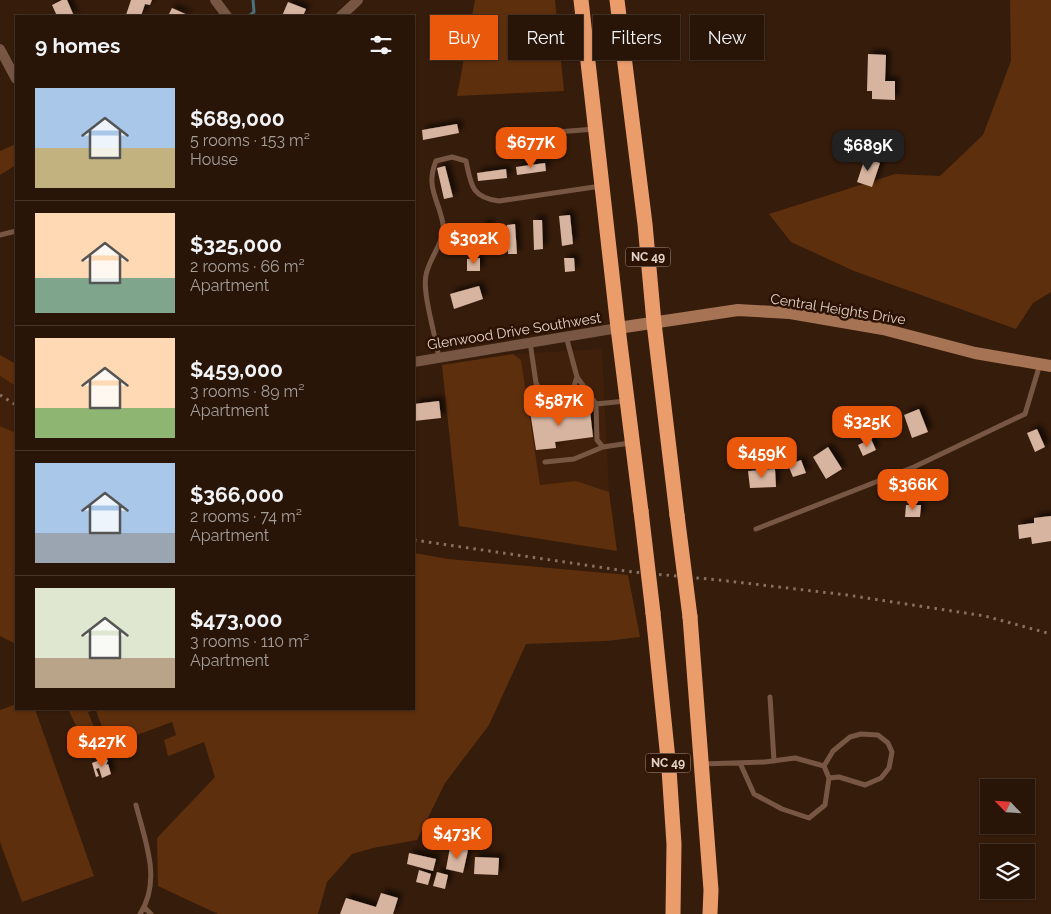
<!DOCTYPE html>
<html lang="en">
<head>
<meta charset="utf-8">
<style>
	:root { --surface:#281508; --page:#342216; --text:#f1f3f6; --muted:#a59f9c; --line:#443429; --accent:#ea580c }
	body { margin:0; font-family:Raleway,sans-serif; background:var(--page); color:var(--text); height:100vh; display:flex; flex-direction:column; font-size:19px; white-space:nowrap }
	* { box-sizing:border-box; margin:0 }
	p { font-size:16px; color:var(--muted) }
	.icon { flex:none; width:28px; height:28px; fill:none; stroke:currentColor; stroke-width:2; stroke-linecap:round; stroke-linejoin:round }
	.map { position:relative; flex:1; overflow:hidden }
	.drawer { position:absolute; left:15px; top:15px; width:400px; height:695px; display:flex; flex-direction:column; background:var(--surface); border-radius:0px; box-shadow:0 1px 4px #0004,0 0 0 1px var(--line) }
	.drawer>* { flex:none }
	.banner { position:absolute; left:430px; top:15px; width:475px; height:45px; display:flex; gap:10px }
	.needle { width:32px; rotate:295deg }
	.tools { position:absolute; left:980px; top:779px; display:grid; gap:10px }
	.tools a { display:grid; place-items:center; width:55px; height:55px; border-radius:0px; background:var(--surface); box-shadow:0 1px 4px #0004,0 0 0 1px var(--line); font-size:25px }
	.price { position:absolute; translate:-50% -42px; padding:0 11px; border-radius:10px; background:var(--accent); color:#fff; font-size:16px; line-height:32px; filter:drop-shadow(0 1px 2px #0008) }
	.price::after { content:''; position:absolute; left:50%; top:30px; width:15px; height:11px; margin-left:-8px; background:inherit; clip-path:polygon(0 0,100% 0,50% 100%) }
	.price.selected { background:#222; color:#fff }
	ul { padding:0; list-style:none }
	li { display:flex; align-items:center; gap:15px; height:125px; padding:0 20px }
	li+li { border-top:1px solid var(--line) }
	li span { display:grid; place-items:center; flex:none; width:140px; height:100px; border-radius:0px; color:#555 }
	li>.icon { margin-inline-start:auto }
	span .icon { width:60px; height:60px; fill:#fffc; stroke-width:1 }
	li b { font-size:21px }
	h2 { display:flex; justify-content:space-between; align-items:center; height:60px; padding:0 20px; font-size:21px }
	.chip { padding:0 18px; border-radius:0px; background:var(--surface); box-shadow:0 1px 4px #0004,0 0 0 1px var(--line); font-size:18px; line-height:45px }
	.chip.selected { background:var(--accent); color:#fff }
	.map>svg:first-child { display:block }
	.built { fill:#40200a }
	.green { fill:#5e2f0c }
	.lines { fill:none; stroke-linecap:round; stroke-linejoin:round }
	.stream { stroke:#4c727e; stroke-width:3 }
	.building { fill:#d7b4a0; filter:url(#shadow) }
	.lane { stroke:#775744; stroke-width:5 }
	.street { stroke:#775744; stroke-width:10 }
	.secondary { stroke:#a67354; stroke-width:12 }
	.highway { stroke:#eb9c6b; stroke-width:15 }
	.rail { stroke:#877163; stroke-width:3; stroke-dasharray:2.5 5; stroke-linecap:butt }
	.highway-bridge { stroke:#eb9c6b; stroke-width:15 }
	.labels { text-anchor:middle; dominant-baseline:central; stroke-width:5; stroke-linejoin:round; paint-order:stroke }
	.shield { fill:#2b1203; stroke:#ac988c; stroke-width:1 }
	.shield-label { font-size:12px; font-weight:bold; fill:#e3d2c7 }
	.street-label { font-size:14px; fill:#e3d2c7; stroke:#2b1203 }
</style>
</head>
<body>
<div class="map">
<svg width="1051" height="914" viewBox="0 0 1051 914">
	<defs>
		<filter id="shadow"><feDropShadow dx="4.5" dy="-4.5" stdDeviation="2.5" flood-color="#0009"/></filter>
	</defs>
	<rect width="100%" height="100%" fill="#361c0b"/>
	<path class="built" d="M602 349 609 492 576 481 540 486 521 360 513 354Z
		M0 376 16 386V433L0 426Z"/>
	<path class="green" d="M475 0H555L564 91 457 96Z
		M1010 0H1051V292L1033 303 1016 329 854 271 791 242 769 214 895 174 940 176 983 135 1011 61Z
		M16 144V165L0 175V151Z
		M513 354 521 360 540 485 576 481 609 492 617 551 459 526 442 365Z
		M0 355 16 364V386L0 376Z
		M0 426 16 433V644L0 636Z
		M414 553 448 559 628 575 640 637 606 641 526 644 489 725 445 783 417 840 373 848 352 854 327 882 318 914H218L158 886 157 838 215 777 204 742 168 756 164 740 176 735 172 722 115 743 106 739 96 710 88 712 100 743 86 747 68 709H414Z
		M16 704V709H35L94 876 22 902 0 842V710Z"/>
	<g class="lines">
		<path class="stream" d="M249 16 254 12 253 0"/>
	</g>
	<path class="building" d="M62 0H67L74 16H57L52 5Z
		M131 0H152L150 5 145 4 141 16 126 15Z
		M288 2 306 9 303 16H282Z
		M172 8 190 16H168Z
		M868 54 886 55 885 81H895V100L872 99V91H867Z
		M457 124 459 133 423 140 422 130Z
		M865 158 880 163 872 187 857 182Z
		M545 163 546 171 517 175 516 167Z
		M445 166 453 197 444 199 437 168Z
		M506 169 507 178 478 181 477 173Z
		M570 215 573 244 562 246 559 216Z
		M533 220H542L543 249 534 250Z
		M490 224 491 254H482L481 225Z
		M515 224 517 254H508L507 225Z
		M480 258V271H467V259Z
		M564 258H574L575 271 565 272Z
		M479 286 483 299 454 309 450 294Z
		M439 401 441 418 414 421V404Z
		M551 408 552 415 590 411 593 437 555 442 556 448 536 450 530 411Z
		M919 409 928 432 912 438 904 415Z
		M1037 429 1045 447 1035 452 1027 433Z
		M871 439 876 450 863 456 858 445Z
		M828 447 842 469 826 479 813 457Z
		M801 460 806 473 793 477 788 465Z
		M775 469 776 487 750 488 748 471Z
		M906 505H921L920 517H905Z
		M1051 516V541L1032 544 1031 537 1019 539 1018 525 1034 523V518Z
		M101 757 108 760 106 765 108 764 111 774 102 778 99 768 96 769 99 776 96 777 92 763 100 760Z
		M450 847 468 850 463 873 446 869Z
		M409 853 436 859 433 871 407 864Z
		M475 857 499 858 498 875 474 874Z
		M419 870 431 874 428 885 416 882Z
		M437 872 448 875 445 889 433 886Z
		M381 893 398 898 393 914H340L346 898 376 907Z"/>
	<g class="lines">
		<path class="lane" d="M532 134 595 129
			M0 235 16 231
			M530 342 536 383C542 398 565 397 574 386L577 377 566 336
			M439 358C436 337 422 293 426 275 429 258 445 242 443 224 439 200 425 187 436 161L452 157 466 161C471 184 471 198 499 201L601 186
			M577 377 596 404
			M626 401 596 404 597 440 603 447 630 443
			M545 462 574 459 603 447
			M756 529 914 467 1025 414 1040 364
			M770 697 774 761
			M702 764 765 762 795 758 824 766 829 778 825 805 809 818 782 809 754 794 740 763
			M824 766 833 751 850 737 861 734 878 735 888 743 892 752 889 768 881 778 865 785 839 777 829 778
			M136 805C145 841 162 880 140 914
			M144 907 151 914"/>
		<path class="street" d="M215 0 227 16
			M341 16 358 0
			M0 49 16 79
			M414 362 618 328"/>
		<path class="secondary" d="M618 328 738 310 790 313 883 329 975 353 1051 366"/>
		<path class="highway" d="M581 0 618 328 641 511
			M617 0 645 224 654 323 677 515
			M653 613 669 769 674 844 673 914
			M690 617 711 890 710 914"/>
		<path class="rail" d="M0 395 16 405
			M414 540 633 572 719 580 847 595 985 616 1051 634"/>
		<path class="highway-bridge" d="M641 511 653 613
			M677 515 690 617"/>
	</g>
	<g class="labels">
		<g class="shield">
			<rect x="625.5" y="247.5" width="45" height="19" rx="4"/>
			<rect x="645.5" y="753.5" width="45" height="19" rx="4"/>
		</g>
		<g class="shield-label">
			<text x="648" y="257">NC 49</text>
			<text x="668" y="763">NC 49</text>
		</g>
		<g class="street-label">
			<text transform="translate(838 309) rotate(9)">Central Heights Drive</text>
			<text transform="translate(514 331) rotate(-9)">Glenwood Drive Southwest</text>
		</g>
	</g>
</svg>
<div class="tools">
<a><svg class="needle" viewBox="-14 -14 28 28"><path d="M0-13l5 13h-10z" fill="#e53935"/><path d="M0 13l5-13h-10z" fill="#a59f9c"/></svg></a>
<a><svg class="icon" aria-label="layers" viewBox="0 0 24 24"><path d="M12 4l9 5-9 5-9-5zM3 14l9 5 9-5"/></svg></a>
</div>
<b class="price" style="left:531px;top:169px">$677K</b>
<b class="price selected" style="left:868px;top:172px">$689K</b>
<b class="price" style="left:474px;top:265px">$302K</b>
<b class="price" style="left:559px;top:427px">$587K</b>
<b class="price" style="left:867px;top:448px">$325K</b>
<b class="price" style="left:762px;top:479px">$459K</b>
<b class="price" style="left:913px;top:511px">$366K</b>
<b class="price" style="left:102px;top:768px">$427K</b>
<b class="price" style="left:457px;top:860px">$473K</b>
<div class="banner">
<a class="chip selected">Buy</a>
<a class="chip">Rent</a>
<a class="chip">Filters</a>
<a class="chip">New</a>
</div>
<section class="drawer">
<h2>9 homes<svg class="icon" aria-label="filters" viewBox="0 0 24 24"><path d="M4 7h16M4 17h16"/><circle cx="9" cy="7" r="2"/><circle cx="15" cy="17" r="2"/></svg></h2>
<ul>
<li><span style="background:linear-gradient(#a9c7e8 60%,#c2b280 0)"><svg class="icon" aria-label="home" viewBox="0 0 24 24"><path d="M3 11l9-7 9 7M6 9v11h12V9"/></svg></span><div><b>$689,000</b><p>5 rooms · 153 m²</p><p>House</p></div></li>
<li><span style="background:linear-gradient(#ffd9b3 65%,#7fa58c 0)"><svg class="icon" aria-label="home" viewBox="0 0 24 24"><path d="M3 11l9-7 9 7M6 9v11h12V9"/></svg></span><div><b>$325,000</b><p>2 rooms · 66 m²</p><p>Apartment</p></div></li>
<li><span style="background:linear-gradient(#ffd9b3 70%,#8fb573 0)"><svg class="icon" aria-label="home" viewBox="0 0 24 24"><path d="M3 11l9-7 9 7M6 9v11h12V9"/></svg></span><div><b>$459,000</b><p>3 rooms · 89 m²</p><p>Apartment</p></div></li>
<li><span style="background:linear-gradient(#a9c7e8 70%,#9aa5b1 0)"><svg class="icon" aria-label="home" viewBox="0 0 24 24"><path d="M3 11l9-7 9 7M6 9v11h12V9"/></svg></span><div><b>$366,000</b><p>2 rooms · 74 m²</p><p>Apartment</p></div></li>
<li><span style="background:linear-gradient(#dfe7d0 70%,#b9a48a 0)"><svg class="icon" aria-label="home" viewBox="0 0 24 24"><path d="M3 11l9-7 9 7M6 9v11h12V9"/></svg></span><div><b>$473,000</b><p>3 rooms · 110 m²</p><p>Apartment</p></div></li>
</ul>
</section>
</div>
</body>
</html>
